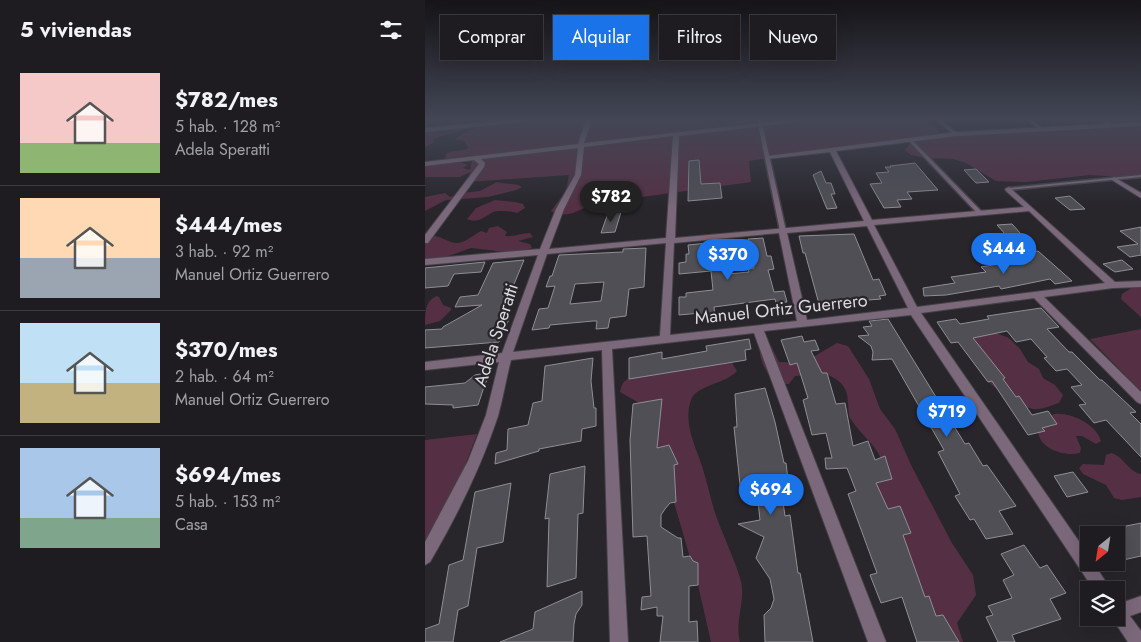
<!DOCTYPE html>
<html lang="es">
<head>
<meta charset="utf-8">
<style>
	:root { --surface:#1e1c20; --page:#262529; --text:#f1f3f6; --muted:#a1a1a5; --line:#3c3a3e; --accent:#1a73e8 }
	body { margin:0; font-family:Jost,sans-serif; background:var(--page); color:var(--text); height:100vh; display:flex; flex-direction:column; font-size:19px; white-space:nowrap }
	* { box-sizing:border-box; margin:0 }
	p { font-size:16px; color:var(--muted) }
	.icon { flex:none; width:28px; height:28px; fill:none; stroke:currentColor; stroke-width:2; stroke-linecap:round; stroke-linejoin:round }
	.map { position:relative; flex:1; overflow:hidden }
	.details { display:flex; flex-direction:column; background:var(--surface); width:425px }
	.details>* { flex:none }
	.top-card { position:absolute; left:15px; top:15px; width:475px; height:45px; display:flex; gap:10px }
	.needle { width:32px; rotate:210deg }
	.fabs { position:absolute; left:655px; top:526px; display:grid; gap:10px }
	.fabs a { display:grid; place-items:center; width:45px; height:45px; border-radius:0px; background:var(--surface); box-shadow:0 5px 20px #0002,0 0 0 1px var(--line); font-size:25px }
	.price { position:absolute; translate:-50% -42px; padding:0 11px; border-radius:18px; background:var(--accent); color:#fff; font-size:16px; line-height:32px; filter:drop-shadow(0 1px 2px #0008) }
	.price::after { content:''; position:absolute; left:50%; top:30px; width:15px; height:11px; margin-left:-8px; background:inherit; clip-path:polygon(0 0,100% 0,50% 100%) }
	.price.active { background:#222; color:#fff }
	ul { padding:0; list-style:none }
	li { display:flex; align-items:center; gap:15px; height:125px; padding:0 20px }
	li+li { border-top:1px solid var(--line) }
	li span { display:grid; place-items:center; flex:none; width:140px; height:100px; border-radius:0px; color:#555 }
	li>.icon { margin-inline-start:auto }
	span .icon { width:60px; height:60px; fill:#fffc; stroke-width:1 }
	li b { font-size:21px }
	h2 { display:flex; justify-content:space-between; align-items:center; height:60px; padding:0 20px; font-size:21px }
	.pill { padding:0 18px; border-radius:0px; background:var(--surface); box-shadow:0 5px 20px #0002,0 0 0 1px var(--line); font-size:18px; line-height:45px }
	.pill.active { background:var(--accent); color:#fff }
	main { display:flex; flex:1; min-height:0 }
	.map>svg:first-child { display:block }
	.green { fill:#553044 }
	.building { fill:#4f4f55; stroke:#8e8e95; fill-rule:evenodd }
	.lines { fill:none; stroke-linecap:round; stroke-linejoin:round }
	.service-casing { stroke:#444247; stroke-width:3 }
	.minor-casing { stroke:#444247; stroke-width:2 }
	.service { fill:#7b687b; fill-rule:evenodd }
	.minor { fill:#7b687b; fill-rule:evenodd }
	.labels { text-anchor:middle; dominant-baseline:central; stroke-width:4.5; stroke-linejoin:round; paint-order:stroke }
	.street-label { font-size:18px; fill:#dad9dc; stroke:#28252b }
</style>
</head>
<body>
<main>
<section class="details">
<h2>5 viviendas<svg class="icon" aria-label="filters" viewBox="0 0 24 24"><path d="M4 7h16M4 17h16"/><circle cx="9" cy="7" r="2"/><circle cx="15" cy="17" r="2"/></svg></h2>
<ul>
<li><span style="background:linear-gradient(#f6c9c9 70%,#8fb573 0)"><svg class="icon" aria-label="home" viewBox="0 0 24 24"><path d="M3 11l9-7 9 7M6 9v11h12V9"/></svg></span><div><b>$782/mes</b><p>5 hab. · 128 m²</p><p>Adela Speratti</p></div></li>
<li><span style="background:linear-gradient(#ffd9b3 60%,#9aa5b1 0)"><svg class="icon" aria-label="home" viewBox="0 0 24 24"><path d="M3 11l9-7 9 7M6 9v11h12V9"/></svg></span><div><b>$444/mes</b><p>3 hab. · 92 m²</p><p>Manuel Ortiz Guerrero</p></div></li>
<li><span style="background:linear-gradient(#bfe0f5 60%,#c2b280 0)"><svg class="icon" aria-label="home" viewBox="0 0 24 24"><path d="M3 11l9-7 9 7M6 9v11h12V9"/></svg></span><div><b>$370/mes</b><p>2 hab. · 64 m²</p><p>Manuel Ortiz Guerrero</p></div></li>
<li><span style="background:linear-gradient(#a9c7e8 70%,#7fa58c 0)"><svg class="icon" aria-label="home" viewBox="0 0 24 24"><path d="M3 11l9-7 9 7M6 9v11h12V9"/></svg></span><div><b>$694/mes</b><p>5 hab. · 153 m²</p><p>Casa</p></div></li>
</ul>
</section>
<div class="map">
<svg width="716" height="642" viewBox="0 0 716 642">
	<rect width="100%" height="100%" fill="#28252b"/>
	<path class="green" d="M0 119H78L29 122 0 127Z
		M134 119H500L515 132 498 136 654 131 680 126 716 125V178L665 175 601 182 571 181 541 163 528 159 500 158 486 155 480 150 488 140 496 136 324 161 326 182 165 204C154 212 138 219 126 211L141 191 144 175 43 182 45 172 35 177H0V166C14 165 29 158 43 165L38 168 45 170 48 155 20 159 21 154C28 149 36 152 43 148L40 141 30 140C46 121 108 121 134 119Z
		M37 122 54 123 49 127 9 138 8 143 0 147V130C13 129 24 124 37 122Z
		M72 182C80 185 91 182 97 187L91 190 63 197 21 200 0 211V197L20 193 25 197 36 193 55 191Z
		M70 200 90 202 98 204 100 208 92 213C87 211 73 210 68 212 59 217 52 224 42 219L51 208Z
		M73 226 82 232 80 236C89 237 96 233 105 233L108 237 93 241 105 244 107 248 89 253 46 248 18 258H0V240L10 236C16 237 20 240 26 242 38 246 46 236 56 231L62 233 64 228Z
		M716 282V317L696 299 697 294Z
		M11 296 14 297 18 305 26 308V310L15 321 0 325C0 312 0 302 11 296Z
		M716 329V391L665 339Z
		M566 331 584 338 595 349 603 362 614 369 618 378 630 385 638 395 634 403C609 412 605 413 586 394V390C575 396 565 383 557 375L556 356 548 337Z
		M412 343 423 346 444 379 455 409 470 429 487 467 527 543 548 575 551 595 532 623 538 642H513L448 493 456 458C448 442 434 433 425 418 423 414 424 408 423 403 423 382 409 377 391 370L382 375 370 376 364 384H352C341 373 333 360 335 344L346 346 354 362 378 363Z
		M307 363 312 371C301 384 271 385 266 400 258 423 270 445 277 466 283 484 286 503 293 521 300 540 309 558 315 578 322 599 309 621 315 642H286L273 585 250 506 235 464 221 410 214 403 195 392C196 388 197 383 200 381 219 362 281 365 307 363Z
		M629 414C646 412 671 424 676 441L671 444 657 436H651L656 448 655 453C640 457 613 449 613 430L620 419Z
		M52 434 39 468 0 543V440Z
		M686 453C699 456 703 472 716 474V497L697 500 689 498 681 485 658 474 654 468 658 464 679 465 681 455Z"/>
	<path class="building" d="M274 160 276 184 295 183 297 198 263 201 264 161Z
		M490 163 513 190 482 192 487 199 472 200 476 207 459 208 445 184 457 183 451 173 464 172 460 167H466L465 166Z
		M551 169 564 182 551 183 539 170Z
		M396 171 401 183H406L410 194H406L412 208 402 209 388 175Z
		M645 196 660 209 645 210 630 198Z
		M196 212 190 232 176 233 183 213Z
		M587 224 596 234 581 235 572 225Z
		M716 227V255L705 257 692 247 713 244 695 231Z
		M429 234 448 280 454 279 461 295 454 296 456 299 394 304 380 253H378L374 236Z
		M338 238 342 256H346L349 269 343 270 349 292 359 291 362 302 351 303 350 299 289 307 290 316 275 317V313L254 315V297H261V293L288 290 286 271 254 274V263L261 262V254H264L263 245 283 243 285 260 301 259 303 274 324 272 323 269 329 268 323 239Z
		M221 248 219 287 204 289 201 316 185 318 183 328 171 329 172 321H168L125 325 124 328 107 330 114 309 123 308 130 286 121 287 125 276H127L134 255 198 252V249ZM179 282 176 301 145 304 150 284Z
		M613 251 647 281 630 284 625 279 576 289 574 286 521 295 499 296 498 288 530 283 526 277 561 272 556 267 586 262 580 256Z
		M99 260 75 318 85 317 74 342 0 348V330L17 329 18 327 57 305 30 307 35 297 53 295 68 263Z
		M697 260 708 269 690 272 678 264Z
		M60 262 56 272 29 274 23 286 0 288V268Z
		M616 308 634 327 622 329 644 352H647L675 380H677L711 412 705 413 716 424V457L681 420 669 423 654 405 661 404 646 387 657 385 642 369 631 371 619 358 622 357 606 339 591 342 582 331 548 338 580 378 578 379 591 397 594 396 607 415 623 411 632 424 617 428 620 431 603 435 567 381 563 382 533 342 526 343 512 322 531 319 535 324 564 319 562 316Z
		M463 319 540 444 544 443 558 466 562 465 591 506 574 511 588 534 561 539 549 519 545 520 530 496 535 494 513 452 519 450 467 359 447 360 448 352 446 346 433 336 444 335 438 327 447 326 444 321Z
		M377 336 379 342 390 340 394 350 386 351 397 373H402L411 404 420 403 428 446 443 441 450 460 460 456 467 479 451 483 463 509 475 506 486 533 478 535 500 597 504 596 511 616 518 615 534 642H492L477 597 456 603 445 575 452 573 423 494 431 491 422 468 401 469 400 458H407L401 433 387 435 378 400 383 398 372 363 365 365 356 340Z
		M324 339 326 349 320 350 321 360 204 379V358L237 352V359L282 351 281 346Z
		M168 358 166 381 169 408H171V426L157 429 156 441 114 449V451L70 464 71 453 82 450 83 429 103 425 108 403 117 401 120 366Z
		M66 372 60 384 53 405 28 408V405L0 404V387L40 383 50 375Z
		M340 388 350 422 359 463H361L364 488H356L360 516 365 515 373 573H375L388 642H340L339 615 346 608 349 599 345 579 331 558 339 537 313 524 335 520 332 492 316 494 309 427H312L310 394Z
		M237 399 232 448 244 445 253 464 249 465 251 502 245 503 240 509 236 515V527L253 538H256L258 557 265 556 268 561 273 563V585L264 586V622L272 621 273 642H235L238 616H232V607L216 610 217 597 226 596 222 536 208 537 205 440 208 404Z
		M160 466 158 513 153 514 151 578 122 587 124 518 120 519 125 474Z
		M648 472 663 492 642 497 629 476Z
		M86 483 78 542 52 548 43 606 33 610 28 642H0V629L14 624 24 565 38 560 50 492Z
		M716 523V556L698 560 691 551V528Z
		M599 545 615 568 622 565 641 593 625 599 636 619 587 635 590 642H573L561 617 568 615 563 606 587 598 578 580 589 575 576 554Z
		M157 591V605L151 614 149 624 148 642H75L108 629 110 612Z"/>
	<g class="lines">
		<g class="service-casing">
			<path id="service" d="M332 119H336L361 231 358 233 355 231Z
				M510 119H514L533 134 530 135Z
				M600 119H604L619 129 616 130Z
				M673 119H677L689 125 686 126Z
				M484 139H486L557 212V214H553L484 141Z
				M716 175V177L584 190 582 189 584 188Z"/>
		</g>
		<g class="minor-casing">
			<path id="minor" d="M93 119H110L107 121 0 132V128Z
				M161 119H167L159 143 369 119H384L381 121 254 136 250 238 439 221 405 152 341 159 340 158 343 156 531 132 716 122V126L531 136 411 151 447 220 599 207 581 191 580 189 584 187 690 282 716 281V287L688 288 619 297 716 392V404L712 402 609 298 496 313 664 556V562H668L686 590H669L486 315 339 331 461 642H443L329 333 187 349 203 642H185L177 350 86 360C81 379 78 398 73 416 56 467 32 516 5 562L0 565V542L43 461 61 415 74 362 0 370V362L77 353 113 255 0 265V259L115 249 131 209 150 175 153 148 56 159 60 163 59 167 3 243H0V235L54 164 49 160 0 166V162L153 144ZM248 136 241 238 124 249 139 209 156 175 159 147ZM604 211 680 283 492 307 449 225ZM442 226 483 308 382 320 362 233ZM354 233 372 321 245 335 249 243ZM241 243 235 336 88 352 122 254Z
				M689 177 716 193V198L687 180 686 179Z
				M716 596V612L705 616 716 631V642H703L687 618H691V601L696 603Z"/>
		</g>
		<use href="#service" class="service"/>
		<use href="#minor" class="minor"/>
	</g>
	<linearGradient id="sky" x2="0" y2="1"><stop stop-color="#161418"/><stop offset="0.57" stop-color="#424655"/><stop offset="1" stop-color="#424655" stop-opacity="0"/></linearGradient>
	<rect width="716" height="209" fill="url(#sky)"/>
	<g class="labels">
		<g class="street-label">
			<text transform="translate(356 309) rotate(-6)">Manuel Ortiz Guerrero</text>
			<text transform="translate(71 335) rotate(-72)">Adela Speratti</text>
		</g>
	</g>
</svg>
<div class="fabs">
<a><svg class="needle" viewBox="-14 -14 28 28"><path d="M0-13l5 13h-10z" fill="#e53935"/><path d="M0 13l5-13h-10z" fill="#a1a1a5"/></svg></a>
<a><svg class="icon" aria-label="layers" viewBox="0 0 24 24"><path d="M12 4l9 5-9 5-9-5zM3 14l9 5 9-5"/></svg></a>
</div>
<b class="price active" style="left:186px;top:223px">$782</b>
<b class="price" style="left:579px;top:275px">$444</b>
<b class="price" style="left:303px;top:281px">$370</b>
<b class="price" style="left:522px;top:438px">$719</b>
<b class="price" style="left:346px;top:516px">$694</b>
<div class="top-card">
<a class="pill">Comprar</a>
<a class="pill active">Alquilar</a>
<a class="pill">Filtros</a>
<a class="pill">Nuevo</a>
</div>
</div>
</main>
</body>
</html>
